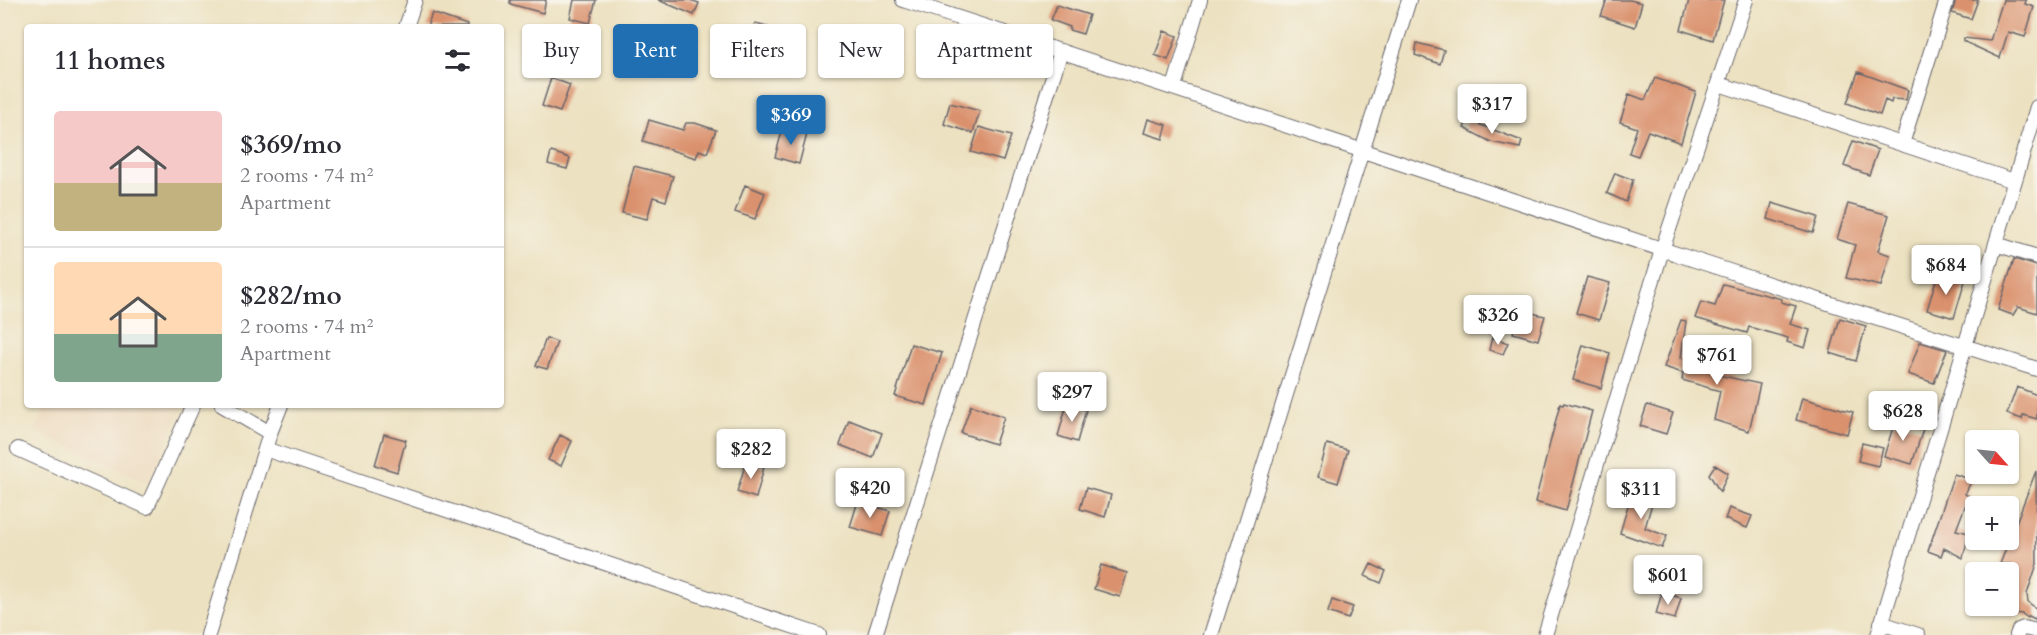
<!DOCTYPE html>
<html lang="en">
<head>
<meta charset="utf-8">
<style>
	:root { --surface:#fff; --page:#f7f7f7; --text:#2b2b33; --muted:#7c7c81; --line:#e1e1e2; --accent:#1f6fb2 }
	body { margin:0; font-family:Cardo,serif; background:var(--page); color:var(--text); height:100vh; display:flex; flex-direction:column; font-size:22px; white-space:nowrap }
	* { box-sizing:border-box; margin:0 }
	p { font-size:20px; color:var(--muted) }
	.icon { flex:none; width:33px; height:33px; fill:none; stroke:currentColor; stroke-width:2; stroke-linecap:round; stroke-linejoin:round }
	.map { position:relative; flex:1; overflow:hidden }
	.panel { position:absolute; left:24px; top:24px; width:480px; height:384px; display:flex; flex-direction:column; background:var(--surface); border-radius:6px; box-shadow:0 2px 4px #0004 }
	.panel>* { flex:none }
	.top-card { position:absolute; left:522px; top:24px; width:570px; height:54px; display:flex; gap:12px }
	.needle { width:39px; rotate:117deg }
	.tools { position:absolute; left:1965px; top:430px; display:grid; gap:12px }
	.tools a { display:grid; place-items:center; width:54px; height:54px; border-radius:6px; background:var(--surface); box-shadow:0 2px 4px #0004; font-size:30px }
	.price { position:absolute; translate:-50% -51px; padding:0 14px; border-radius:6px; background:#fff; color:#222; font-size:20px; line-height:39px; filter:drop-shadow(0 2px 3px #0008) }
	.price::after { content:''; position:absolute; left:50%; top:36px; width:18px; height:14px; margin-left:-9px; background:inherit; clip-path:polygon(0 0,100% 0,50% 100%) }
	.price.on { background:var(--accent); color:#fff }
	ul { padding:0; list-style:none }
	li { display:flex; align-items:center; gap:18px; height:150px; padding:0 30px }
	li+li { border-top:2px solid var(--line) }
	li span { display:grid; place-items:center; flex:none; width:168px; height:120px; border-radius:6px; color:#555 }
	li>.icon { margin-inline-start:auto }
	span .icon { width:72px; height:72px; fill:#fffc; stroke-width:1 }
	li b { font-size:26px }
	h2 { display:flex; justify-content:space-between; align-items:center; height:72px; padding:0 30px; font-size:26px }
	.chip { padding:0 21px; border-radius:6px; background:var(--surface); box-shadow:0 2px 4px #0004; font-size:21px; line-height:54px }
	.chip.on { background:var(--accent); color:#fff }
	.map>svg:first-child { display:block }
	.built { fill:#ecd7ba }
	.building { fill:#da916d }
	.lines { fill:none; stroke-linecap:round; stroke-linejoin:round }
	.minor-casing { stroke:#69656a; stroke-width:16 }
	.minor { stroke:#fff; stroke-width:14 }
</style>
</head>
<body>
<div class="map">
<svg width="2037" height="635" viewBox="0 0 2037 635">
	<rect width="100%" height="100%" fill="#f7f3e8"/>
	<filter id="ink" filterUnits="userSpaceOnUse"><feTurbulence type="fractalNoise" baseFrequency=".0167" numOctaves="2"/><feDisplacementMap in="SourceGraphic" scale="12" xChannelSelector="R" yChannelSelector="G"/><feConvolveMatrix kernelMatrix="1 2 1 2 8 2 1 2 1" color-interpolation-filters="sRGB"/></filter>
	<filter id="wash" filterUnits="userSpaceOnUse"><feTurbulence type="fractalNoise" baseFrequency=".008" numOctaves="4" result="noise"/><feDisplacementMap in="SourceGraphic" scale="24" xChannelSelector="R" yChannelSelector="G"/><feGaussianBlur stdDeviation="1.35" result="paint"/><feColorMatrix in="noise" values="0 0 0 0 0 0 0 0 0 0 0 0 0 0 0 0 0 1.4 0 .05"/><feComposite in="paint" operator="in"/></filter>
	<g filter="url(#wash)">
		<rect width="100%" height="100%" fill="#ece1c0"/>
		<path class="built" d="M46 405H183L148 482 35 431Z"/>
		<g id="blocks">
			<path class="building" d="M510 0H546L543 13 510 4Z
				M574 0H596L590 23 570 18Z
				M658 0H690L699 3 694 15Z
				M1607 0H1630L1642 3 1635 27 1601 16Z
				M1689 0H1724L1713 40 1681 30Z
				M1956 0H1978L1971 19 1952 13Z
				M2003 0H2026L2025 4 2034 7 2025 37 2008 32 2000 58 1963 41 1964 38 1990 41Z
				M1057 5 1089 15 1083 34 1069 30 1070 27 1051 20Z
				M432 13 467 25V27H427Z
				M755 23 768 26 758 50 746 45Z
				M1164 31 1177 36 1168 60 1155 55Z
				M850 33 862 36 855 61 843 58Z
				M971 36 1004 44 998 68 965 60Z
				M1417 43 1444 50 1440 64 1415 55Z
				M542 50 554 55 548 73 535 68Z
				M1858 72 1908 90 1906 100 1892 99 1891 103 1885 100 1880 115 1847 103Z
				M551 78 570 85 560 112 542 106Z
				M1655 78 1696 92 1681 143 1648 131 1638 156 1629 153 1637 128 1620 122 1629 94 1645 100Z
				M950 103 980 111 973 133 944 124Z
				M1148 119 1167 125 1163 139 1144 133Z
				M649 120 683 130 686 123H695L716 130 707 153 699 150 696 158 643 141Z
				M1468 120 1522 141 1520 148 1491 142 1464 128Z
				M979 127 1011 136 1003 161 971 152Z
				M783 128 807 134 799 164 775 157Z
				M1853 141 1878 150 1869 175 1844 166Z
				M551 152 570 158 567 169 548 164Z
				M634 166 673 176 666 201 653 197 647 219 622 213Z
				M1615 173 1633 180 1626 202 1607 193Z
				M745 185 765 193 755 219 735 212Z
				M1772 203 1818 217 1813 233 1768 219Z
				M1848 204 1889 215 1878 251 1890 255 1881 286 1846 278 1855 245 1837 239Z
				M2014 259 2037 266V313L2018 307 2013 315 1998 310Z
				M1938 273 1965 281 1954 318 1927 310Z
				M1587 277 1610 283 1599 320 1576 313Z
				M1723 284 1782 299 1781 302 1796 306 1790 324 1810 330 1805 348 1787 342 1788 338 1749 327 1747 333 1695 318 1701 302 1715 306Z
				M1519 310 1545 316 1538 340 1513 333Z
				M1840 318 1866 326 1856 361 1830 353Z
				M1681 320 1686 321 1681 358 1714 368 1713 374 1760 384 1749 431 1714 420 1720 391 1682 380 1683 373 1664 367Z
				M1492 337 1508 343 1503 354 1489 350Z
				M546 338 557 342 547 369 536 366Z
				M1920 342 1947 350 1934 383 1908 374Z
				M911 344 942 353 926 405 895 396Z
				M1583 345 1610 353 1601 388 1573 380Z
				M2017 387 2037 395V419L2023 415 2022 419 2007 414Z
				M1802 398 1853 412 1847 434 1796 420Z
				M1564 403 1592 411 1566 511 1535 502 1560 404 1563 405Z
				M1067 404 1086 410 1077 442 1058 436Z
				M971 405 1004 417 995 444 961 433Z
				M1647 405 1673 413 1666 434 1640 426Z
				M849 420 882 433 873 458 840 445Z
				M1895 421 1923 429 1912 464 1884 456Z
				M384 434 406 440 397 472 375 465Z
				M560 435 572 441 561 466 548 460Z
				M1862 443 1883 448 1878 466 1858 461Z
				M1327 444 1348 450 1338 483 1318 477Z
				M746 462 764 467 756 498 737 492Z
				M1715 465 1728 473 1720 492 1709 474Z
				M2036 471 2037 564 2027 594 2028 602 2037 609V620L2029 616 2028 618 2022 614 2008 612V571L2011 564H2000Z
				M1954 474 1972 480 1965 494 1969 496 1956 530 1969 533 1963 558 1944 548 1941 556 1928 551Z
				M1086 488 1111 495 1105 517 1080 509Z
				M1642 489 1655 493 1645 528 1667 536 1662 548 1620 533 1631 495 1640 498Z
				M858 501 890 511 882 536 850 527Z
				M1729 508 1752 516 1747 528 1725 519Z
				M1371 564 1386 571 1381 583 1365 576Z
				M1101 565 1127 573 1120 597 1094 589Z
				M1662 592 1681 598 1675 619 1656 614Z
				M1332 600 1353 607 1348 619 1328 612Z"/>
		</g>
	</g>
	<g filter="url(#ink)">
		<use href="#blocks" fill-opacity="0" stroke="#69656a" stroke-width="1.5"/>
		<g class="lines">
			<g class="minor-casing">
				<path id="minor" d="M903 0C1281 122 1657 251 2037 369
					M406 27 415 0
					M1719 84 2014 181
					M1174 87 1200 0
					M1902 144 1947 0
					M1996 244 2037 257
					M222 405 270 433
					M18 449 147 507 193 405
					M265 449 819 635
					M1881 623 1918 635
					M208 635 270 433 281 405
					M875 635 1061 51
					M1211 635 1409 0
					M1545 635 1662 250 1746 0
					M1878 635 2037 107
					M2017 635 2019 630 2024 628 2037 631"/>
			</g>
			<use href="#minor" class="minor"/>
		</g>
	</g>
</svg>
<div class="tools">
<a><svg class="needle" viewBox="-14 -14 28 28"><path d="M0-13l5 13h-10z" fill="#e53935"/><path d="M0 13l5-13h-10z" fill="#7c7c81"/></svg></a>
<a>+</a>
<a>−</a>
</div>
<b class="price" style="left:1492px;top:135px">$317</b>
<b class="price on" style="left:791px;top:146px">$369</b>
<b class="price" style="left:1946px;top:296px">$684</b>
<b class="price" style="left:1498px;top:346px">$326</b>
<b class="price" style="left:1717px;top:386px">$761</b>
<b class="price" style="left:1072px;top:423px">$297</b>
<b class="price" style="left:1903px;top:442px">$628</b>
<b class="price" style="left:751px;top:480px">$282</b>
<b class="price" style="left:870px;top:519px">$420</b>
<b class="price" style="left:1641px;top:520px">$311</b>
<b class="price" style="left:1668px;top:606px">$601</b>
<div class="top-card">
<a class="chip">Buy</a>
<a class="chip on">Rent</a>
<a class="chip">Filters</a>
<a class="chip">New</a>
<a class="chip">Apartment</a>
</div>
<section class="panel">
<h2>11 homes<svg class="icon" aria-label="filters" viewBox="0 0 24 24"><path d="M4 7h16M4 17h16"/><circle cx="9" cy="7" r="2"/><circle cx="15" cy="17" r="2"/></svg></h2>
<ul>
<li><span style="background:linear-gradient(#f6c9c9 60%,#c2b280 0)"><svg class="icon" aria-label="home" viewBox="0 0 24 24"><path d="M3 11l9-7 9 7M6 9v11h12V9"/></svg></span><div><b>$369/mo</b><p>2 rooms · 74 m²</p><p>Apartment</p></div></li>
<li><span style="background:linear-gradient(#ffd9b3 60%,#7fa58c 0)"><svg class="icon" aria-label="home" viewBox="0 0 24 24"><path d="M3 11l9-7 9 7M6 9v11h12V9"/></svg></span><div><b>$282/mo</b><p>2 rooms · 74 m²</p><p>Apartment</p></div></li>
</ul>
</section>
</div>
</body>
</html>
